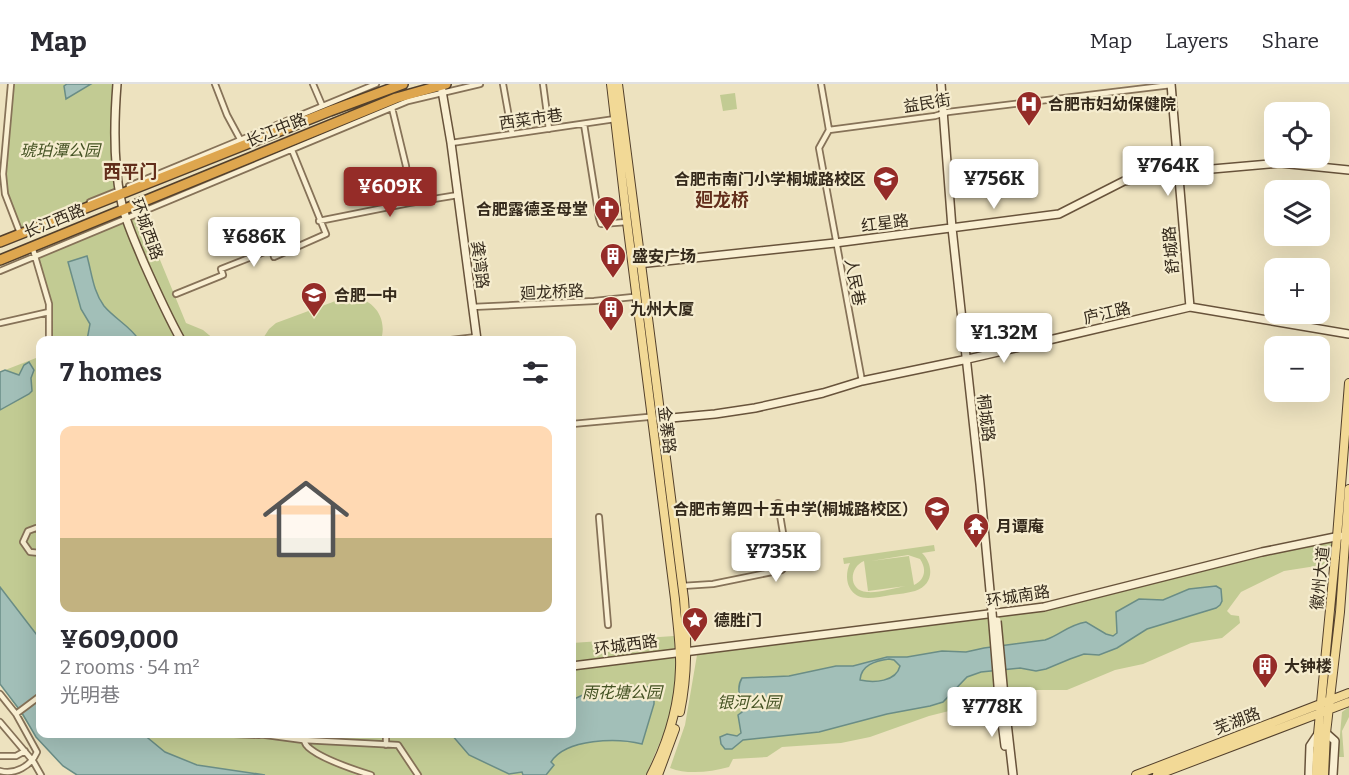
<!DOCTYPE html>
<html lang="en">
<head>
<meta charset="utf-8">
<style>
	:root { --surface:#fff; --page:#f7f7f7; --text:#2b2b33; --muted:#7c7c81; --line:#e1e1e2; --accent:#952c28 }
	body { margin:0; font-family:Bitter,"Noto Sans SC",serif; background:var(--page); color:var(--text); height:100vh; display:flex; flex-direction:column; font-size:22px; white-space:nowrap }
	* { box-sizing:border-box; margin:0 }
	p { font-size:20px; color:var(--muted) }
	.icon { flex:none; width:33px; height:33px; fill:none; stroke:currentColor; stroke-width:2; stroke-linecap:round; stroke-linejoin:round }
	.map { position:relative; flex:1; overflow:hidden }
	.sheet { position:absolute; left:36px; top:252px; width:540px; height:402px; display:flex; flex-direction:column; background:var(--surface); border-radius:12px; box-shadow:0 6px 24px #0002 }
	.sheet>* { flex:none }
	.buttons { position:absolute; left:1264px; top:18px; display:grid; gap:12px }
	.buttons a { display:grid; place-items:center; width:66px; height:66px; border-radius:12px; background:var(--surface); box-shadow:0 6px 24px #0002; font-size:30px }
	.price { position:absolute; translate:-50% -51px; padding:0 14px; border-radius:6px; background:#fff; color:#222; font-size:20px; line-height:39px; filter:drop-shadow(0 2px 3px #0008) }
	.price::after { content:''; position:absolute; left:50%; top:36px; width:18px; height:14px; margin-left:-9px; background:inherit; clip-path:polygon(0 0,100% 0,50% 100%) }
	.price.active { background:var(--accent); color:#fff }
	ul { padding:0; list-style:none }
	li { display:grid; align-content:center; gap:12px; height:318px; padding:0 24px }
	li+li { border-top:2px solid var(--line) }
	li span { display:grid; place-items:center; height:186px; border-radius:12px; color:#555 }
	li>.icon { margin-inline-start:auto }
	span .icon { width:108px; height:108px; fill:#fffc; stroke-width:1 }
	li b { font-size:26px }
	h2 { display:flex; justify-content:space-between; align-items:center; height:72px; padding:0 24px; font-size:26px }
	header { display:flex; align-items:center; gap:36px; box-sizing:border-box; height:84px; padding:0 30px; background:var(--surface); border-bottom:2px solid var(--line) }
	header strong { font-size:28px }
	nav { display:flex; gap:33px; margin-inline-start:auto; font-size:21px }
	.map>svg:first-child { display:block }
	.green { fill:#c2cb93; fill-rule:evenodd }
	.water { fill:#a2bfb8; stroke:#6a8d86; stroke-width:1.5; fill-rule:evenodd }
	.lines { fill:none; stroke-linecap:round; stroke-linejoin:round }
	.street-casing { stroke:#867258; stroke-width:8 }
	.secondary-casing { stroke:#68533b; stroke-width:10 }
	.primary-casing { stroke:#53402c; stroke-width:10 }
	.highway-casing { stroke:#53402c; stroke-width:12 }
	.street { stroke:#f9efd2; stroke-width:4.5 }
	.secondary { stroke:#f9efd2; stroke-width:7 }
	.primary { stroke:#f2d996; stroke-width:8 }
	.highway { stroke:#dea64e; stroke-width:9 }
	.secondary-bridge-casing { stroke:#68533b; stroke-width:10; stroke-linecap:butt }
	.secondary-bridge { stroke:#f9efd2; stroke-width:7 }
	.labels { text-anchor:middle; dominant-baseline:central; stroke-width:4.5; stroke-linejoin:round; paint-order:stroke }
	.street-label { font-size:16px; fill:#352a1c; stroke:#f5ecce }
	.poi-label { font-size:16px; font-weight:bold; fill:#352a1c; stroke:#f5ecce; text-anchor:start }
	.park-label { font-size:16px; font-style:italic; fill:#445223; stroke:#f5ecce }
	.neighbourhood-label { font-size:18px; font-weight:bold; fill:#622e1c; stroke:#f5ecce }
</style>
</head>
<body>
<header>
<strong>Map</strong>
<nav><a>Map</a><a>Layers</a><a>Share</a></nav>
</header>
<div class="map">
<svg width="1349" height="691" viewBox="0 0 1349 691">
	<rect width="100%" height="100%" fill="#ede2bf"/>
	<path class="green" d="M11 0H117L119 106 19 147 5 110 3 90Z
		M735 9 737 25 723 27 720 11Z
		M143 128 151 154 186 239 203 246 215 256H49V220L36 173Z
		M349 212C373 214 388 233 381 256H262L269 245 276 239Z
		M36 274 40 276V650H572V559L674 552 677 588 669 637 646 691H77C43 669 24 632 0 600V288Z
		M896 419 897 430 876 433 875 422Z
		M1333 457 1334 485 1316 482 1284 487 1241 508 1227 527 1231 531 1239 532 1240 539 1222 554 1191 559 1143 580 1115 586 1067 606H1024L985 618 929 632 870 653 841 659 782 663 767 673 733 675 729 683C710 688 688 691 670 684L685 641 697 571 752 562 1007 530Z
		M934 461 935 467 922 469C934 481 934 501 915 507 908 509 899 510 891 511 884 512 875 514 868 514 848 514 843 494 850 479L844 480 843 474ZM908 471 920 475C927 485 925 496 914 501L909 472 871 477ZM864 477 868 507 906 502C894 504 879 509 867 508 848 507 849 483 864 477Z
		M1349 623V633L1342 647 1344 673H1338L1342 628Z"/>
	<path class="water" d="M67 0H91L66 15 64 2Z
		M87 172C92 190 93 207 104 222 115 235 130 242 139 256H87L90 240 81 225 68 178Z
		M29 278 34 286 31 294 32 307 29 310 0 326V288L5 286 19 291 24 281Z
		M1216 502 1221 505 1222 517 1220 521 1216 524 1147 545 1117 564 1099 571 1084 570 1070 575 1046 585 1036 587 1020 584 981 588 967 593 943 618 930 622 887 630 819 648 743 656 732 665H725L721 660 720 653 727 650 737 652 741 649 738 631 742 628C742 616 735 605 742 594L789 592 836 582H853L887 573H907L942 567 966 568 984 564 1045 556C1060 551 1068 541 1086 538L1106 550 1113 552 1117 549 1116 528 1139 515 1163 516 1189 505ZM889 575 894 576 900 582C896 598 874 599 860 596 861 581 875 577 889 575Z
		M0 503 40 555V650H143L165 668 197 681 265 691H77L63 682 36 653 22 629 0 600Z
		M637 602 648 603 654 606V620L642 660C618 654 566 654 551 678L554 681 546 691H523L522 688 509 690 469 671 451 650H572V613L574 615 585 610 592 612Z"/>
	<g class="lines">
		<g class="street-casing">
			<path id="street" d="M11 0 3 90 5 110 20 149
				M215 0 227 31 240 55
				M313 0 322 21
				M503 0 512 50
				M543 0 549 45
				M821 0 829 46 819 64 862 297
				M392 24 406 82 409 119
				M584 40 599 134 601 140 627 138
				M829 46 935 32 948 28 1171 1
				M451 59 615 35
				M129 102 376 0
				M90 118 115 108
				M319 137 409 119 458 111
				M32 162 49 220V256
				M0 187 408 17 480 0
				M176 210 223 191 221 185 272 165 274 173 326 150 292 66
				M472 223 594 217 633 213
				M0 239 49 228
				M451 256 476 253
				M572 340 648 333
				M599 433 608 541
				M40 445 36 444 28 447 23 458 30 468 40 469
				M682 502 713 500 782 486 788 479 778 419
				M0 610 16 630 37 668C31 682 15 691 0 687
				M16 630 40 612
				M0 638 33 677 41 691
				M234 650 259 651
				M258 650 303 656 398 661 418 691
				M303 650C303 654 304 659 308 663 320 674 355 686 371 691
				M386 650V661
				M0 672H16L25 667"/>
		</g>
		<g class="secondary-casing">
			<path id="secondary" d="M117 0C114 38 113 79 121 116 125 137 135 157 143 177 155 204 167 231 181 256
				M941 0 952 144 980 400 992 528
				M1171 0 1190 223
				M441 1 451 59 477 256
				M638 180 835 159 1059 130 1124 97 1178 88 1280 79 1349 86
				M660 335 715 330 755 324 823 309 862 297 968 275 1190 223 1349 250
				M572 582 1044 523 1262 468 1340 452
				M1004 612 1013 691
				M999 614 1005 662
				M1326 649 1335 657 1333 691
				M1309 691 1310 662 1318 650"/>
		</g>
		<g class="primary-casing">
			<path id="primary" d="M611 0 627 138 675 515C677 538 681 562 680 584 679 622 668 658 651 691
				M618 0 684 515C687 553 688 590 680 628
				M658 691 675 645
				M1136 691 1349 609
				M1157 691 1349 618
				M1316 691 1318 650 1337 453 1349 299
				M1324 691 1326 649 1340 528 1349 405"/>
		</g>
		<g class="highway-casing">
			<path id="highway" d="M0 158 330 27 403 0
				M0 176 396 14 446 0"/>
		</g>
		<use href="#street" class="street"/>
		<use href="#secondary" class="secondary"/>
		<use href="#primary" class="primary"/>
		<use href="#highway" class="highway"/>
		<g class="secondary-bridge-casing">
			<path id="secondary-bridge" d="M992 528 999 614
				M997 537 1004 612"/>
		</g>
		<use href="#secondary-bridge" class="secondary-bridge"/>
	</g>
	<defs>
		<g id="hospital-pin" transform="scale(1.35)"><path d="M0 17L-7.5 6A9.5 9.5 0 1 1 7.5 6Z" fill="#952c28" stroke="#f5ecce"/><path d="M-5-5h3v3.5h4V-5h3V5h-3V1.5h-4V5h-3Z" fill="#fff"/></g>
		<g id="school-pin" transform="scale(1.35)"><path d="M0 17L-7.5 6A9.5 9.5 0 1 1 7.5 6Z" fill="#952c28" stroke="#f5ecce"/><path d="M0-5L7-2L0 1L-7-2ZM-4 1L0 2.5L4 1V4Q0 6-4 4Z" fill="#fff"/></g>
		<g id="church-pin" transform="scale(1.35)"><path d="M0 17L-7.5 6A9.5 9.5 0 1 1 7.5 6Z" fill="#952c28" stroke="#f5ecce"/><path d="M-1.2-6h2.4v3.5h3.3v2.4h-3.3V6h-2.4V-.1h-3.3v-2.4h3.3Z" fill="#fff"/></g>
		<g id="building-pin" transform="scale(1.35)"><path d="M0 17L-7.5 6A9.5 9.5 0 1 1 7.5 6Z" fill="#952c28" stroke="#f5ecce"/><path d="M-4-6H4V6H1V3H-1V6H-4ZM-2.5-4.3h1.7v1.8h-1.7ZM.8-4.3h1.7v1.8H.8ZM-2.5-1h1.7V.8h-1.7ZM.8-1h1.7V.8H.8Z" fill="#fff"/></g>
		<g id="temple-pin" transform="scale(1.35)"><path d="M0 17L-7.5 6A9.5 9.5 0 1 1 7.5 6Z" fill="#952c28" stroke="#f5ecce"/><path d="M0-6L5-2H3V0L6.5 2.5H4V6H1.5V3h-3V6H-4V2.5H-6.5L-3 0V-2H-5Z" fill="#fff"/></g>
		<g id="sight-pin" transform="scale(1.35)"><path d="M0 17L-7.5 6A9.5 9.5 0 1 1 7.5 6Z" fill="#952c28" stroke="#f5ecce"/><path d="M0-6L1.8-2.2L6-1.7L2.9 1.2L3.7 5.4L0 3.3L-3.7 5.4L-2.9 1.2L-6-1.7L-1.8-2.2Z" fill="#fff"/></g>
	</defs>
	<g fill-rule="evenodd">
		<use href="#hospital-pin" x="1029" y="20"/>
		<use href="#school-pin" x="886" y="95"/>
		<use href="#church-pin" x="607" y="125"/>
		<use href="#building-pin" x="613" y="172"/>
		<use href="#school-pin" x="314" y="211"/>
		<use href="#building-pin" x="611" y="225"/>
		<use href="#school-pin" x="937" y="425"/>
		<use href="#temple-pin" x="976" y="442"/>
		<use href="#sight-pin" x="695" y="536"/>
		<use href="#building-pin" x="1265" y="582"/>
	</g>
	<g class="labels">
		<g class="street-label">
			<text transform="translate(927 19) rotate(-9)">益民街</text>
			<text transform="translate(531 35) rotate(-8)">西菜市巷</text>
			<text transform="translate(276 46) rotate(-22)">长江中路</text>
			<text transform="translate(54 137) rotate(-22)">长江西路</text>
			<text transform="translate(885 139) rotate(-7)">红星路</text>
			<text transform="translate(147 145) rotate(70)">环城西路</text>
			<text transform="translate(1171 166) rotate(-95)">舒城路</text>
			<text transform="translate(480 181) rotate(83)">龚湾路</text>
			<text transform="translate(855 198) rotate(79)">人民巷</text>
			<text transform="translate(552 208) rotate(-3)">廻龙桥路</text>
			<text transform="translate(1107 229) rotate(-13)">庐江路</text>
			<text transform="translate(986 334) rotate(83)">桐城路</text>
			<text transform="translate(667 346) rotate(83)">金寨路</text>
			<text transform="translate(1320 494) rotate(-84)">徽州大道</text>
			<text transform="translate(1018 512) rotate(-9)">环城南路</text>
			<text transform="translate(626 561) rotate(-8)">环城西路</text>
			<text transform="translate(1237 637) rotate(-21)">芜湖路</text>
		</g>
		<g class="poi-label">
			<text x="1048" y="20">合肥市妇幼保健院</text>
			<text x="866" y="95" text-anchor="end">合肥市南门小学桐城路校区</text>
			<text x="588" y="125" text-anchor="end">合肥露德圣母堂</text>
			<text x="632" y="172">盛安广场</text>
			<text x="334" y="211">合肥一中</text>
			<text x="630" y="225">九州大厦</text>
			<text x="918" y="425" text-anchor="end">合肥市第四十五中学(桐城路校区）</text>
			<text x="996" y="442">月谭庵</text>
			<text x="714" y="536">德胜门</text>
			<text x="1284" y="582">大钟楼</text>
		</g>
		<g class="park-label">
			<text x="60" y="66">琥珀潭公园</text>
			<text x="622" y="608">雨花塘公园</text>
			<text x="749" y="618">银河公园</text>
		</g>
		<g class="neighbourhood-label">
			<text x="130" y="88">西平门</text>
			<text x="722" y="116">廻龙桥</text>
		</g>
	</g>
</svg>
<div class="buttons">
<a><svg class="icon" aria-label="locate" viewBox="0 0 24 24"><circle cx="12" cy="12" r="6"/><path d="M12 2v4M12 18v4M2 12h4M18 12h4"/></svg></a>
<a><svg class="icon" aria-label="layers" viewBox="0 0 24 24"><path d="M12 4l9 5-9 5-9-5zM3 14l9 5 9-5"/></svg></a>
<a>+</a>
<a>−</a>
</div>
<b class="price" style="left:1168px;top:113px">¥764K</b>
<b class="price" style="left:994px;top:126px">¥756K</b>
<b class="price active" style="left:390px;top:134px">¥609K</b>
<b class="price" style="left:254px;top:184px">¥686K</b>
<b class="price" style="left:1004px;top:280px">¥1.32M</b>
<b class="price" style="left:776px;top:499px">¥735K</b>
<b class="price" style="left:992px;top:654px">¥778K</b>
<section class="sheet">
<h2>7 homes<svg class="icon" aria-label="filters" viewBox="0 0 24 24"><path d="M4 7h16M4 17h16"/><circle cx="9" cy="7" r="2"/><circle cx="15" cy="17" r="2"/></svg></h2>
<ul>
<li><span style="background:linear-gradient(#ffd9b3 60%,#c2b280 0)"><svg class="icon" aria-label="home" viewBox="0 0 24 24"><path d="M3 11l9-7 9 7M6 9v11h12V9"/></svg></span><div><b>¥609,000</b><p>2 rooms · 54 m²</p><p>光明巷</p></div></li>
</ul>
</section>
</div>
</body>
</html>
